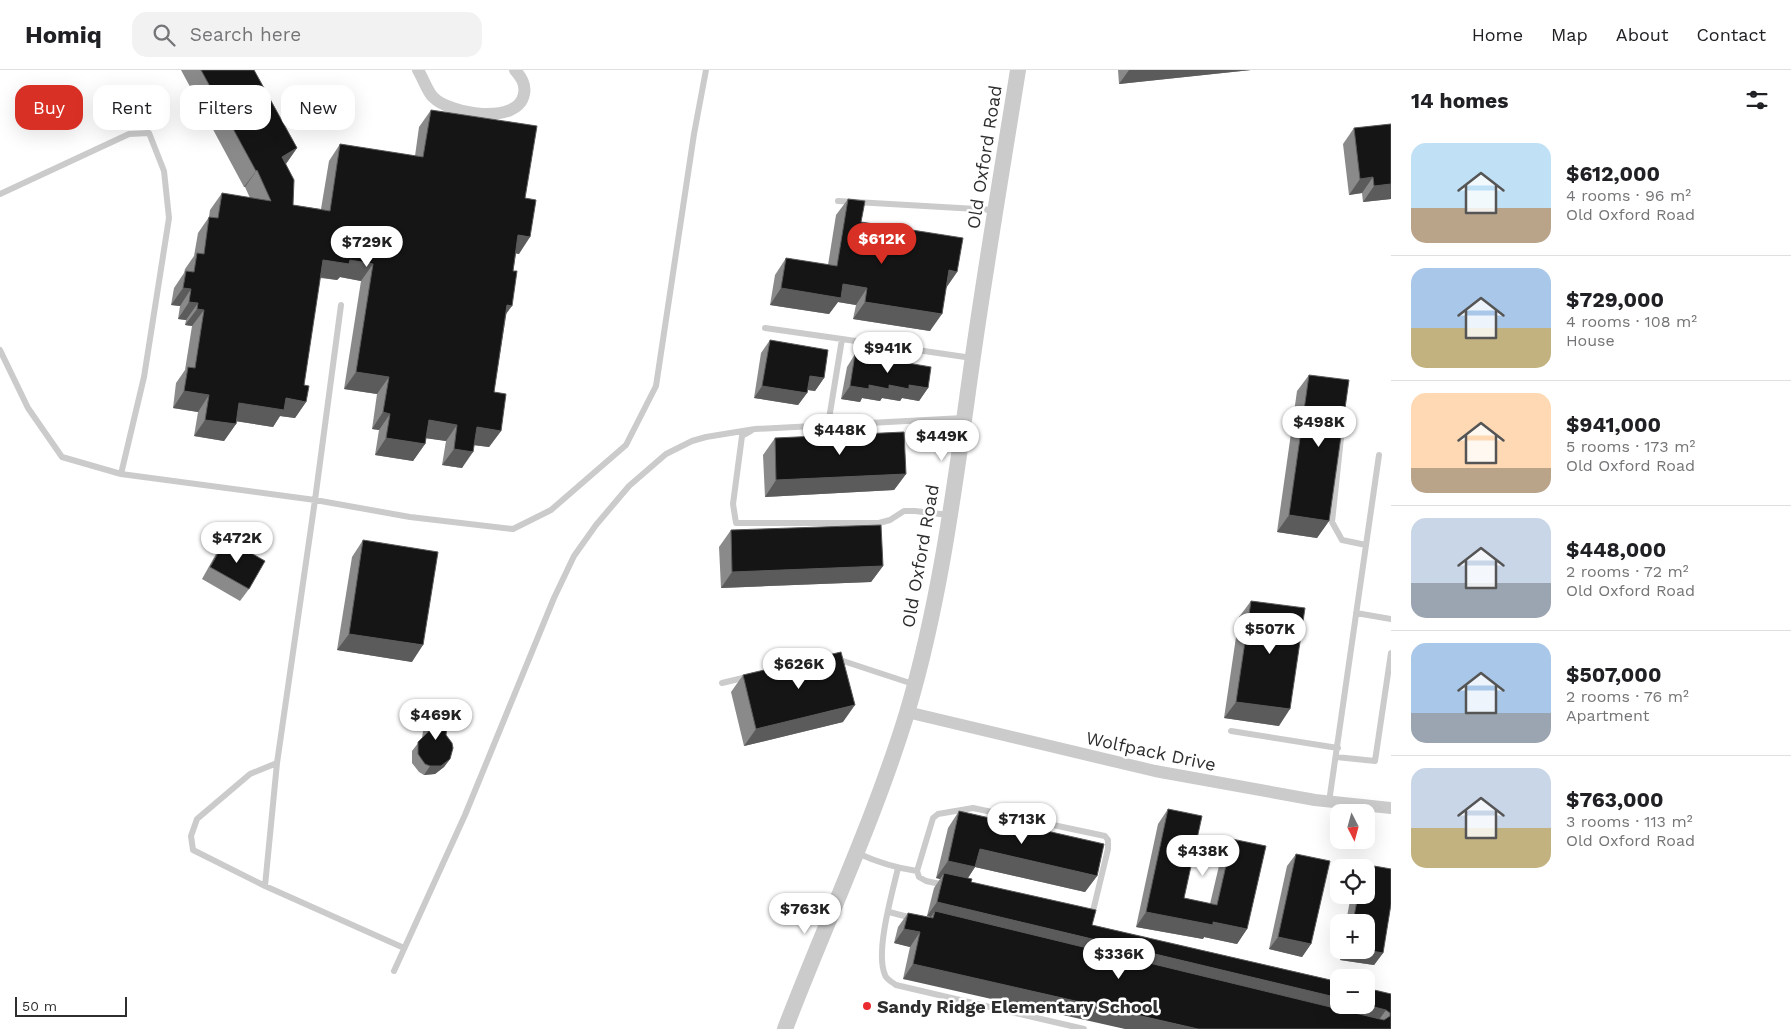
<!DOCTYPE html>
<html lang="en">
<head>
<meta charset="utf-8">
<style>
	:root { --surface:#fff; --page:#f2f2f2; --text:#202124; --muted:#757577; --line:#e0e0e0; --accent:#d93025 }
	body { margin:0; font-family:"Work Sans",sans-serif; background:var(--page); color:var(--text); height:100vh; display:flex; flex-direction:column; font-size:19px; white-space:nowrap }
	* { box-sizing:border-box; margin:0 }
	p { font-size:16px; color:var(--muted) }
	.icon { flex:none; width:28px; height:28px; fill:none; stroke:currentColor; stroke-width:2; stroke-linecap:round; stroke-linejoin:round }
	.map { position:relative; flex:1; overflow:hidden }
	.side { display:flex; flex-direction:column; background:var(--surface); width:400px }
	.side>* { flex:none }
	.top-card { position:absolute; left:15px; top:15px; width:475px; height:45px; display:flex; gap:10px }
	.needle { width:32px; rotate:174deg }
	.fabs { position:absolute; left:1330px; top:734px; display:grid; gap:10px }
	.fabs a { display:grid; place-items:center; width:45px; height:45px; border-radius:10px; background:var(--surface); box-shadow:0 5px 20px #0002; font-size:25px }
	.scale { position:absolute; left:15px; bottom:12px; width:112px; box-sizing:border-box; padding-left:5px; border:2px solid #2e2e2e; border-top:0; font-size:14px; line-height:18px; white-space:nowrap; color:#2e2e2e; -webkit-text-stroke:4px #fff; paint-order:stroke }
	.price { position:absolute; translate:-50% -42px; padding:0 11px; border-radius:18px; background:#fff; color:#222; font-size:16px; line-height:32px; filter:drop-shadow(0 1px 2px #0008) }
	.price::after { content:''; position:absolute; left:50%; top:30px; width:15px; height:11px; margin-left:-8px; background:inherit; clip-path:polygon(0 0,100% 0,50% 100%) }
	.price.current { background:var(--accent); color:#fff }
	ul { padding:0; list-style:none }
	li { display:flex; align-items:center; gap:15px; height:125px; padding:0 20px }
	li+li { border-top:1px solid var(--line) }
	li span { display:grid; place-items:center; flex:none; width:140px; height:100px; border-radius:15px; color:#555 }
	li>.icon { margin-inline-start:auto }
	span .icon { width:60px; height:60px; fill:#fffc; stroke-width:1 }
	li b { font-size:21px }
	h2 { display:flex; justify-content:space-between; align-items:center; height:60px; padding:0 20px; font-size:21px }
	.tag { padding:0 18px; border-radius:15px; background:var(--surface); box-shadow:0 5px 20px #0002; font-size:18px; line-height:45px }
	.tag.current { background:var(--accent); color:#fff }
	header { display:flex; align-items:center; gap:30px; box-sizing:border-box; height:70px; padding:0 25px; background:var(--surface); border-bottom:1px solid var(--line) }
	header strong { font-size:24px }
	nav { display:flex; gap:28px; margin-inline-start:auto; font-size:18px }
	.search { width:350px; height:45px; background:var(--page); display:flex; align-items:center; gap:12px; box-sizing:border-box; padding:0 18px; border-radius:15px; color:var(--muted); font-size:19px }
	main { display:flex; flex:1; min-height:0 }
	.map>svg:first-child { display:block }
	.lines { fill:none; stroke-linecap:round; stroke-linejoin:round }
	.service { stroke:#cbcbcb; stroke-width:6 }
	.minor { stroke:#cbcbcb; stroke-width:12 }
	.tertiary { stroke:#cbcbcb; stroke-width:16 }
	.wall { fill:#8a8a8a }
	.shaded-wall { fill:#5b5b5b }
	.building { fill:#151515; stroke:#5b5b5b }
	.poi-dot { fill:#ea2b2f; stroke:#fff; stroke-width:2 }
	.labels { text-anchor:middle; dominant-baseline:central; stroke-width:5; stroke-linejoin:round; paint-order:stroke }
	.street-label { font-size:18px; fill:#2e2e2e; stroke:#fff }
	.poi-label { font-size:18px; font-weight:bold; fill:#2e2e2e; stroke:#fff; text-anchor:start }
</style>
</head>
<body>
<header>
<strong>Homiq</strong>
<div class="search"><svg class="icon" aria-label="search" viewBox="0 0 24 24"><circle cx="10" cy="10" r="6"/><path d="M15 15l6 6"/></svg>Search here</div>
<nav><a>Home</a><a>Map</a><a>About</a><a>Contact</a></nav>
</header>
<main>
<div class="map">
<svg width="1391" height="959" viewBox="0 0 1391 959">
	<rect width="100%" height="100%" fill="#fff"/>
	<g class="lines">
		<path class="service" d="M0 124 129 64 149 63 164 101 169 148 144 307 121 404
			M838 131 994 140
			M765 258 842 269
			M0 280 28 338 62 387 121 404 315 430 410 447 513 459 551 440 626 375 656 316 694 64 706 0
			M828 355 842 269 972 288
			M751 361 742 366 733 434 736 453H879L890 450 904 441H915L949 445
			M1341 368 1332 452 1342 470 1366 475
			M1356 543 1391 549
			M837 589 913 614
			M722 613 747 607
			M1231 661 1338 678
			M1336 687 1375 691 1391 583
			M277 693 250 704 197 749 191 766 193 780 265 816 404 878
			M1329 732 1379 385
			M857 783C877 792 895 798 917 801L933 748 938 744 973 738 1105 766 1108 770V779L1093 841 1087 844
			M898 798C892 824 875 882 885 905 886 909 892 912 896 915L1084 959
			M917 801 919 807 926 811 945 815
			M265 816 277 693 315 430 341 235
			M889 842 912 848
			M394 901 465 745 554 528 574 486 596 455 629 416 666 384 692 371 706 367 755 359 963 348"/>
		<path class="minor" d="M418 0C423 8 427 21 433 27 449 44 518 56 524 24 526 14 521 7 515 0
			M907 642 1155 701 1315 730 1391 738"/>
		<path class="tertiary" d="M785 959C825 854 874 751 907 643 940 533 955 414 971 300 985 200 1002 100 1018 0"/>
	</g>
	<path class="wall" d="M181 0H254L297 78 286 94 293 135 321 139 329 91 340 74 415 86 419 57 431 40 525 128 519 184 516 183 494 322 501 361 489 377 474 375 462 398 442 395 446 371 426 368 425 374 413 391 375 385 379 360 372 359 377 324 344 319 361 211 340 207 337 210 320 208 304 315 306 332 295 348 280 346 273 357 236 351V354L224 371 194 366 198 342 173 338 176 313 185 300 192 256 185 255 186 250 178 249 180 236 171 235 174 218 184 203 185 199 194 186 198 163 209 147 210 140 222 123 250 128 245 117H244Z
		M1118 0H1251L1119 14Z
		M1391 54V129L1363 132 1362 123 1349 125 1343 74 1354 58Z
		M848 129 861 152 957 202 946 218 930 261 853 249 856 235 838 232 829 244 770 235 775 205 786 188 828 195 836 145Z
		M770 270 824 308 815 321 808 320 807 323 798 335 754 328 761 283Z
		M855 284 928 318 919 331 902 328 900 331 882 328 880 331 862 328 860 332 841 329 847 297Z
		M1309 305 1329 451 1317 468 1277 462 1297 321Z
		M775 368 906 404 894 420 765 427 763 385Z
		M731 460 883 496 871 512 721 518 719 477Z
		M226 469 249 519 240 531 202 509 217 482Z
		M363 470 412 592 337 580 352 487Z
		M1251 531 1279 656 1224 648 1239 547Z
		M743 605 843 652 744 676 731 622Z
		M431 639 450 689 444 697 435 704 424 705 419 702 412 693V681L422 668 425 648Z
		M1168 739 1184 828 1210 834 1222 783 1232 769 1247 859 1237 874 1204 867 1203 869 1136 857 1158 754Z
		M959 741 1097 806 1085 822 975 797 968 808 971 812 1092 855 1391 924V959L903 909 910 877 894 873 898 857 908 843 931 848V847L927 846 934 818 940 809 936 808 948 758Z
		M1296 784 1311 874 1302 887 1269 879 1287 796Z
		M1363 794 1391 799V834L1383 883 1374 895 1340 890 1342 880H1366V852H1346L1351 825H1366V798H1360Z"/>
	<path class="shaded-wall" d="M1129 0H1251L1119 14Z
		M297 78 285 95 282 87Z
		M257 100 245 117H244L256 101Z
		M1373 107 1362 123 1349 125 1360 109Z
		M1391 114V129L1363 132 1374 116Z
		M518 165 530 167 519 184 507 182Z
		M323 190H350L373 194 361 211 340 207 337 210 312 206Z
		M949 200 957 202 946 218Z
		M843 214 867 218 856 235 838 232 829 244 770 235 781 218Z
		M183 218 191 219 180 236 171 235Z
		M189 232 198 233 186 250 178 249Z
		M865 232 942 244 930 261 853 249Z
		M507 235 512 236 500 252Z
		M197 239 204 240 192 256 185 255Z
		M356 302 389 307 377 324 344 319Z
		M810 306 824 308 815 321 801 319Z
		M869 315H909L928 318 919 331 902 328 900 331 882 328 880 331 862 328 860 332 841 329 850 316Z
		M762 316 807 323 798 335 754 328Z
		M184 321 209 325 198 342 173 338Z
		M286 328 306 332 295 348 280 346 273 357 228 350 239 333Z
		M383 342 390 344 379 360 372 359Z
		M205 350 236 354 224 371 194 366Z
		M429 350 457 355 446 371 417 367Z
		M477 357 501 361 489 377 465 374Z
		M386 368 425 374 413 391 375 385Z
		M454 379 473 382 462 398 442 395Z
		M906 404 894 420 765 427 776 410Z
		M1289 445 1329 451 1317 468 1277 462Z
		M883 496 871 512 721 518 732 502Z
		M349 564 423 575 412 592 337 580Z
		M1236 632 1290 639 1279 656 1224 648Z
		M855 635 843 652 744 676 756 659Z
		M450 689 444 697 435 704 424 705 430 696Z
		M980 779 1097 806 1085 822 975 797 964 814 944 803 940 809 936 808 948 791Z
		M937 832 1339 928V935H1366L1386 940 1376 954 935 841 931 847 927 846Z
		M1146 842 1213 852 1247 859 1237 874 1204 867 1203 869 1136 857Z
		M904 859 920 862 910 877 894 873Z
		M1278 867 1311 874 1302 887 1269 879Z
		M1347 880H1366L1383 883 1374 895 1340 890Z
		M913 894 1198 959H1125L903 909Z"/>
	<path class="building" d="M201 0H254L297 78 282 87 294 110 293 135 330 141 340 74 423 87 431 40 537 56 525 128 536 130 530 167 518 165 513 201H517L512 236 507 235 494 322 506 324 501 361 477 357 473 382 454 379 457 355 429 350 425 374 386 368 390 344 383 342 389 307 356 302 373 194 350 190 349 194 323 190 304 315 309 316 306 332 286 328 284 340 239 333 236 354 205 350 209 325 184 321 188 297 195 298 204 240 197 239 198 233 189 232 191 219 183 218 186 201 194 202 197 183 204 184 209 147 218 148 222 123 271 131 257 100 256 101Z
		M1391 54V114L1374 116 1373 107 1360 109 1354 58Z
		M848 129 865 131 861 152 963 168 957 202 949 200 942 244 865 232 867 218 843 214 841 228 781 218 786 188 837 196Z
		M770 270 828 280 824 308 810 306 807 323 762 316Z
		M855 284 931 297 928 318 909 315V319L889 315V319L869 315V319L850 316Z
		M1309 305 1349 310 1329 451 1289 445Z
		M904 362 906 404 776 410 775 368Z
		M881 455 883 496 732 502 731 460Z
		M226 469 265 491 249 519 210 497Z
		M363 470 438 482 423 575 349 564Z
		M1251 531 1305 538 1290 639 1236 632Z
		M841 582 855 635 756 659 743 605Z
		M431 639 449 641 446 665 452 673 453 678 450 689 441 696H430L425 694 418 684V672L428 662Z
		M1168 739 1202 746 1184 828 1217 835 1232 769 1266 776 1247 859 1213 852V855L1146 842Z
		M959 741 1104 774 1097 806 980 779 975 797 948 791Z
		M1296 784 1330 791 1311 874 1278 867Z
		M1363 794 1391 799V834L1383 883 1366 880V852H1353L1358 825H1366V798H1362Z
		M944 803 972 809 971 812 1096 840 1092 855 1339 912V928L937 832Z
		M935 841 1384 950 1390 946V943L1386 940 1366 935V918L1391 924V959H1198L913 894 920 862 904 859 908 843 933 848Z"/>
	<circle class="poi-dot" cx="867" cy="936" r="5"/>
	<g class="labels">
		<g class="street-label">
			<text transform="translate(984 87) rotate(-81)">Old Oxford Road</text>
			<text transform="translate(920 486) rotate(-80)">Old Oxford Road</text>
			<text transform="translate(1151 681) rotate(12)">Wolfpack Drive</text>
		</g>
		<g class="poi-label">
			<text x="877" y="936">Sandy Ridge Elementary School</text>
		</g>
	</g>
</svg>
<div class="fabs">
<a><svg class="needle" viewBox="-14 -14 28 28"><path d="M0-13l5 13h-10z" fill="#e53935"/><path d="M0 13l5-13h-10z" fill="#757577"/></svg></a>
<a><svg class="icon" aria-label="locate" viewBox="0 0 24 24"><circle cx="12" cy="12" r="6"/><path d="M12 2v4M12 18v4M2 12h4M18 12h4"/></svg></a>
<a>+</a>
<a>−</a>
</div>
<div class="scale">50 m</div>
<b class="price current" style="left:882px;top:195px">$612K</b>
<b class="price" style="left:367px;top:198px">$729K</b>
<b class="price" style="left:888px;top:304px">$941K</b>
<b class="price" style="left:1319px;top:378px">$498K</b>
<b class="price" style="left:840px;top:386px">$448K</b>
<b class="price" style="left:942px;top:392px">$449K</b>
<b class="price" style="left:237px;top:494px">$472K</b>
<b class="price" style="left:1270px;top:585px">$507K</b>
<b class="price" style="left:799px;top:620px">$626K</b>
<b class="price" style="left:436px;top:671px">$469K</b>
<b class="price" style="left:1022px;top:775px">$713K</b>
<b class="price" style="left:1203px;top:807px">$438K</b>
<b class="price" style="left:805px;top:865px">$763K</b>
<b class="price" style="left:1119px;top:910px">$336K</b>
<div class="top-card">
<a class="tag current">Buy</a>
<a class="tag">Rent</a>
<a class="tag">Filters</a>
<a class="tag">New</a>
</div>
</div>
<section class="side">
<h2>14 homes<svg class="icon" aria-label="filters" viewBox="0 0 24 24"><path d="M4 7h16M4 17h16"/><circle cx="9" cy="7" r="2"/><circle cx="15" cy="17" r="2"/></svg></h2>
<ul>
<li><span style="background:linear-gradient(#bfe0f5 65%,#b9a48a 0)"><svg class="icon" aria-label="home" viewBox="0 0 24 24"><path d="M3 11l9-7 9 7M6 9v11h12V9"/></svg></span><div><b>$612,000</b><p>4 rooms · 96 m²</p><p>Old Oxford Road</p></div></li>
<li><span style="background:linear-gradient(#a9c7e8 60%,#c2b280 0)"><svg class="icon" aria-label="home" viewBox="0 0 24 24"><path d="M3 11l9-7 9 7M6 9v11h12V9"/></svg></span><div><b>$729,000</b><p>4 rooms · 108 m²</p><p>House</p></div></li>
<li><span style="background:linear-gradient(#ffd9b3 75%,#b9a48a 0)"><svg class="icon" aria-label="home" viewBox="0 0 24 24"><path d="M3 11l9-7 9 7M6 9v11h12V9"/></svg></span><div><b>$941,000</b><p>5 rooms · 173 m²</p><p>Old Oxford Road</p></div></li>
<li><span style="background:linear-gradient(#c9d6e8 65%,#9aa5b1 0)"><svg class="icon" aria-label="home" viewBox="0 0 24 24"><path d="M3 11l9-7 9 7M6 9v11h12V9"/></svg></span><div><b>$448,000</b><p>2 rooms · 72 m²</p><p>Old Oxford Road</p></div></li>
<li><span style="background:linear-gradient(#a9c7e8 70%,#9aa5b1 0)"><svg class="icon" aria-label="home" viewBox="0 0 24 24"><path d="M3 11l9-7 9 7M6 9v11h12V9"/></svg></span><div><b>$507,000</b><p>2 rooms · 76 m²</p><p>Apartment</p></div></li>
<li><span style="background:linear-gradient(#c9d6e8 60%,#c2b280 0)"><svg class="icon" aria-label="home" viewBox="0 0 24 24"><path d="M3 11l9-7 9 7M6 9v11h12V9"/></svg></span><div><b>$763,000</b><p>3 rooms · 113 m²</p><p>Old Oxford Road</p></div></li>
</ul>
</section>
</main>
</body>
</html>
